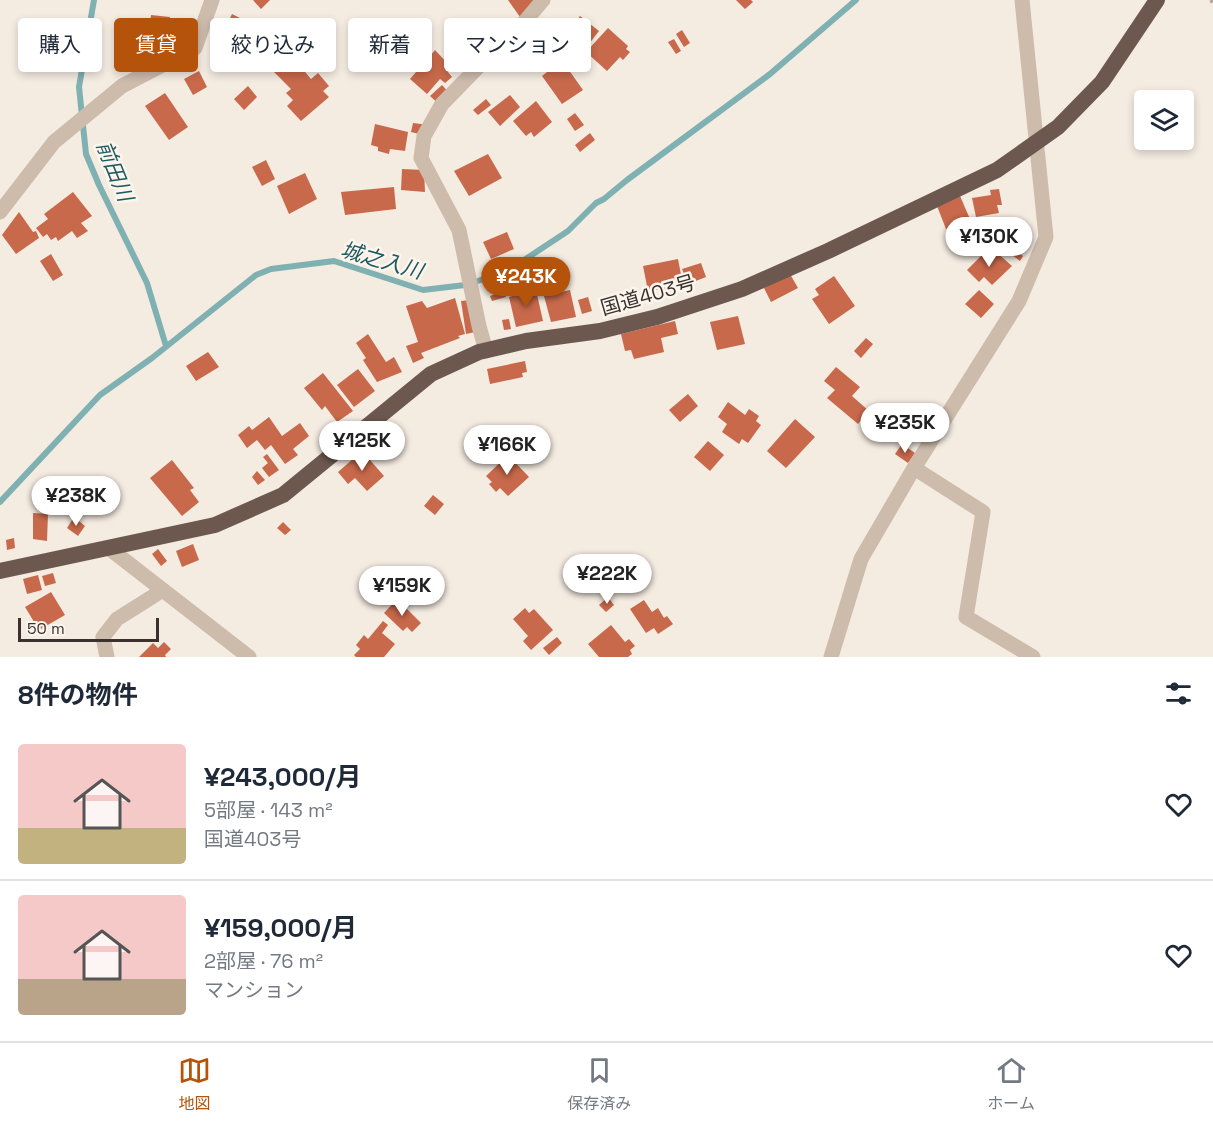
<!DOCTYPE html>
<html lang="ja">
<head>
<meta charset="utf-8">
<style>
	:root { --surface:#fff; --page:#f2f2f3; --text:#1f2937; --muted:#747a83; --line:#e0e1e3; --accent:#b45309 }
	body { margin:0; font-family:"Space Grotesk","Noto Sans JP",sans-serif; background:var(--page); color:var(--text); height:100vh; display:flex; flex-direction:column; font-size:22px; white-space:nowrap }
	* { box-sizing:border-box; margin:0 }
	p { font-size:20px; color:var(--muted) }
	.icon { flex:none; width:33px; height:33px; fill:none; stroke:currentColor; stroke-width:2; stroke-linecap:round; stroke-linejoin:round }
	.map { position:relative; height:657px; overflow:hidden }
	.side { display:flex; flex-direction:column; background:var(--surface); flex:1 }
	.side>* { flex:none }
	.banner { position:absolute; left:18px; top:18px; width:600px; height:54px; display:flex; gap:12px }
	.buttons { position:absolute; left:1134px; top:90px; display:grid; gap:12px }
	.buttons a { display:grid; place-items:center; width:60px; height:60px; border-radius:6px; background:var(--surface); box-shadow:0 3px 9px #0003; font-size:30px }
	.scale { position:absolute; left:18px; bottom:15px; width:141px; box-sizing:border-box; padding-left:6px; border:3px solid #3b302b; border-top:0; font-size:16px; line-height:21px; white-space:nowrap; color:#3b302b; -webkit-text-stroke:4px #fbf5ee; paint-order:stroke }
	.price { position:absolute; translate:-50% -51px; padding:0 14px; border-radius:21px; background:#fff; color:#222; font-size:20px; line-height:39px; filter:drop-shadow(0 2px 3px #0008) }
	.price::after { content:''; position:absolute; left:50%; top:36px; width:18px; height:14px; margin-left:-9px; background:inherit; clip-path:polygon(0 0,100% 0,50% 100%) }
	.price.on { background:var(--accent); color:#fff }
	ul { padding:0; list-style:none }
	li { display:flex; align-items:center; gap:18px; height:150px; padding:0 18px }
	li+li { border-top:2px solid var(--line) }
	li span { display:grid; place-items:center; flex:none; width:168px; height:120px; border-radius:6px; color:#555 }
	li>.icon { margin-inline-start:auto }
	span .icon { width:72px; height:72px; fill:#fffc; stroke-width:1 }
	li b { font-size:26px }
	h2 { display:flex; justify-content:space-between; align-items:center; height:72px; padding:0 18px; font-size:26px }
	.pill { padding:0 21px; border-radius:6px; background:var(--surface); box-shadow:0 3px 9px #0003; font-size:21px; line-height:54px }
	.pill.on { background:var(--accent); color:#fff }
	.dock { display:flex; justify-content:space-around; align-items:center; height:84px; border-top:2px solid var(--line); background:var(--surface); font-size:16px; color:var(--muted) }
	.dock a { display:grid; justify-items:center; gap:3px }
	.dock .on { color:var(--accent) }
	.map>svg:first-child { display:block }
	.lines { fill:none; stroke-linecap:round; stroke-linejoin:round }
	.stream { stroke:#7fb0b2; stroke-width:6 }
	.building { fill:#c8694b }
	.path { stroke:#b9a596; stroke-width:4; stroke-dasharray:3 3; stroke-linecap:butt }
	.minor { stroke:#cdbbac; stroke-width:15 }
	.trunk { stroke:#6c584f; stroke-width:16 }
	.labels { text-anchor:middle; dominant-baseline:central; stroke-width:5; stroke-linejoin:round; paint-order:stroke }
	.street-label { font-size:20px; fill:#3b302b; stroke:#fbf5ee }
	.water-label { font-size:21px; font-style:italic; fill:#1f5a5e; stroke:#fbf5ee }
</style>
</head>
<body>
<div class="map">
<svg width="1213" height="657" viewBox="0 0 1213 657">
	<rect width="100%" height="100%" fill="#f4ebe1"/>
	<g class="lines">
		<path class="stream" d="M94 0 79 87 86 154 99 185 147 283 166 346
			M0 502 100 395 152 358 256 275 271 269 334 261 423 290 465 285 506 272 568 231 596 203 604 199 627 180 770 74 856 0"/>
	</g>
	<path class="building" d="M253 0H270L261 9Z
		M508 0H533L537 6 520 17Z
		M736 0H751L753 2 745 9Z
		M232 14 244 20 241 26 229 20Z
		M151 15 170 17 165 53 147 51Z
		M580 16 599 31 589 44 580 39 583 35 572 27Z
		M257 18 266 29 261 33 252 22Z
		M229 23 244 31 238 40 224 32Z
		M608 28 628 46 626 49 630 52 623 60 620 57 607 71 586 52Z
		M682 30 690 43 684 47 676 34Z
		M548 35 555 39 548 50 541 45Z
		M475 36 490 54 477 73 458 50Z
		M493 36 502 52 496 56 486 41Z
		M674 39 681 51 676 54 668 42Z
		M271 40 298 70 301 67 311 79 318 73 329 86 323 91 329 97 301 121 287 106 293 100 286 93 291 89 257 55Z
		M554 49 583 90 562 104 542 76 547 72 539 60Z
		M435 50 452 68 448 72 452 77 445 83 440 79 427 94 410 79Z
		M199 71 207 87 193 95 184 79Z
		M442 85 452 96 442 107 430 96Z
		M248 86 257 97 244 110 234 99Z
		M165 93 188 127 169 140 145 106Z
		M510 95 520 107 500 126 488 112Z
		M486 99 491 105 478 115 473 110Z
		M536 101 552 122 534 137 531 132 526 136 513 121Z
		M575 113 584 125 575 131 567 119Z
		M413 123 429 125 427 136 411 132Z
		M375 124 408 132 405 151 390 149 389 154 378 151V147L371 145Z
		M590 133 595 140 580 152 575 145Z
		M488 154 502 178 469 196 454 171Z
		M266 160 275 179 262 186 252 167Z
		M402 169 424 170 425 192 401 190Z
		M305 173 317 199 289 214 277 186Z
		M394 187 396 209 345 215 341 192Z
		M999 189 1002 205H997L999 213 976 217 972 198 991 195 990 190Z
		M73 192 92 216 81 223 88 231 77 238 72 231 58 241 56 237 51 240 47 234 43 237 36 228 48 219 44 214Z
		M960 196 970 219 946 229 937 206Z
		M19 212 33 232 36 231 39 238 16 254 2 235Z
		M507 232 514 249 491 259 483 242Z
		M1011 235 1016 239 1010 246 1023 256 1020 261 1007 251 1005 254 1000 250Z
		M986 251 991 255 995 251 1012 266 992 285 984 277 979 282 967 270Z
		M51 254 63 275 53 281 40 261Z
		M678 259 683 285 673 287V291L660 293 659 289 648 291 643 266Z
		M701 263 706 277 688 284 682 269Z
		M790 274 798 288 771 302 764 288Z
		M834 276 855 306 829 324 812 299 819 295 815 289Z
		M530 288 531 291 536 290 543 321 516 327 509 297 519 294V291Z
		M570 290 576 317 551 322 544 296Z
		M979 290 994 304 981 318 965 304Z
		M504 291 506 297 492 301 490 296Z
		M588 297 592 311 582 314 578 300Z
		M455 298 465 334 458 336 460 338 421 353 424 358 413 363 406 346 418 342 406 306 422 301 427 308Z
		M470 300 475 332 466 334 461 301Z
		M738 316 745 344 717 350 710 322Z
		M509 319 511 329 504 330 502 320Z
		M675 321 678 334 661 338 664 352 634 359 631 350 625 351 621 334Z
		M368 334 386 362 394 357 402 372 377 382 363 360 366 358 356 343Z
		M866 338 873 344 861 358 854 351Z
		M208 352 219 367 196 381 186 366Z
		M525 361 527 372 522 373 523 377 490 384 487 369Z
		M836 367 860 387 852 396 869 411 858 424 827 398 835 390 824 381Z
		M358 369 375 391 354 407 337 385Z
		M323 373 353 411 337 422 325 406 322 410 304 388Z
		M688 394 698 406 680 422 669 410Z
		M728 402 745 415 749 409 759 416 756 421 761 425 748 443 742 439 739 444 722 432 727 424 718 417Z
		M269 417 282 436 300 423 309 436 293 449 298 455 285 464 271 445 265 450 257 440 247 448 238 435 249 426 252 430Z
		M795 419 815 437 786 468 767 451Z
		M708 441 724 455 710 471 694 457Z
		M902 444 915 453 908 463 895 454Z
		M362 451 384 476 367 491 355 478 348 484 338 472Z
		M267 454 279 470 269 477 262 468 268 463 263 457Z
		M508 455 529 477 508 496 500 488 496 492 489 484 492 482 486 476Z
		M172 460 194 488 190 490 199 502 182 516 150 478Z
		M257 471 265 480 258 485 252 477Z
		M433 495 444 504 435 515 424 506Z
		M33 513 48 514 47 541 33 539Z
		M74 517 85 526 78 536 67 528Z
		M283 522 291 530 285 535 277 528Z
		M14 538 15 548 7 550 6 540Z
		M193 544 199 560 182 567 176 551Z
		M158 549 167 561 161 566 152 554Z
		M53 573 56 583 45 586 42 576Z
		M38 575 42 590 27 594 23 579Z
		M51 592 65 615 39 630 25 607Z
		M608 597 614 605 606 612 599 605Z
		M397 599 421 623 412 632 407 627 403 631 384 613Z
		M644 600 652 612 658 608 664 618 667 616 673 624 658 634 654 628 646 633 630 609Z
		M525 608 529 613 534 609 553 630 531 650 523 641 528 636 513 619Z
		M383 621 388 625 382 633 395 644 384 657H356L354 655 360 649 356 645 364 635 368 639Z
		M611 625 625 642 629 639 635 646 630 650 632 654 628 657H599L588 644Z
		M557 637 562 643 549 655 543 648Z
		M164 642 171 649 165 655 166 657H139L153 643 158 648Z"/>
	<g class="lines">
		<path class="path" d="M1211 0 1213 3"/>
		<path class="minor" d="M0 212 54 142 122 86 195 48 212 0
			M486 351 479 326 459 230 421 158 424 136 442 104 484 61 516 32 543 0
			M914 468 983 512 966 617 1033 657
			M110 549 249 657
			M107 657 103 637 117 619 163 590
			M831 657 861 559 914 468 1019 301 1046 237 1022 0"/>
		<path class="trunk" d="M0 571 215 525 283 495 431 374 479 352 526 341 600 331 657 317 742 289 828 251 997 170 1058 127 1102 82 1157 0"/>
	</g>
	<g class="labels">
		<g class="street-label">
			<text transform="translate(648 295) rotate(-16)">国道403号</text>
		</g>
		<g class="water-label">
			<text transform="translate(115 171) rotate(68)">前田川</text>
			<text transform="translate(382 260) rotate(16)">城之入川</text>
		</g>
	</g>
</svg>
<div class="buttons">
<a><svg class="icon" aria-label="layers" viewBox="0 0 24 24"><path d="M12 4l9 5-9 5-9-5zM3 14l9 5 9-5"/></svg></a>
</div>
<div class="scale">50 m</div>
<b class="price" style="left:989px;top:268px">¥130K</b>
<b class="price on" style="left:526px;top:308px">¥243K</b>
<b class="price" style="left:905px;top:454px">¥235K</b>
<b class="price" style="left:362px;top:472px">¥125K</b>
<b class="price" style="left:507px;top:476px">¥166K</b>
<b class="price" style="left:76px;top:527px">¥238K</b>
<b class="price" style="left:607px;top:605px">¥222K</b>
<b class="price" style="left:402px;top:617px">¥159K</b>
<div class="banner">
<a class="pill">購入</a>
<a class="pill on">賃貸</a>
<a class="pill">絞り込み</a>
<a class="pill">新着</a>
<a class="pill">マンション</a>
</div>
</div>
<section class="side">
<h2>8件の物件<svg class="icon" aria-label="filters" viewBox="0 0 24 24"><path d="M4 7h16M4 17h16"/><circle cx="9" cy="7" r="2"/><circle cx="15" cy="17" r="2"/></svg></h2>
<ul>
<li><span style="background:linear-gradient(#f6c9c9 70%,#c2b280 0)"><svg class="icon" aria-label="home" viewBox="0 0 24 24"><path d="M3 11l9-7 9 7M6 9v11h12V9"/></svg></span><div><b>¥243,000/月</b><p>5部屋 · 143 m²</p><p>国道403号</p></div><svg class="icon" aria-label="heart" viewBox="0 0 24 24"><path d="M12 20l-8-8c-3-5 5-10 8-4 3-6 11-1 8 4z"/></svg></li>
<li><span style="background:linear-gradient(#f6c9c9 70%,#b9a48a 0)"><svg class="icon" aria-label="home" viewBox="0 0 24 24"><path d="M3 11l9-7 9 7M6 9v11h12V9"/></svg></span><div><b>¥159,000/月</b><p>2部屋 · 76 m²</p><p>マンション</p></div><svg class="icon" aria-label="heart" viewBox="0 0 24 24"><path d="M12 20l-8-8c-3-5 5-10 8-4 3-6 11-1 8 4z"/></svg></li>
</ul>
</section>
<nav class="dock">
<a class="on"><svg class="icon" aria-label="map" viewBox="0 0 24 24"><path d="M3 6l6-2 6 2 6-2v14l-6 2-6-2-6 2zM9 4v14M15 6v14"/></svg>地図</a>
<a><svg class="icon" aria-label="saved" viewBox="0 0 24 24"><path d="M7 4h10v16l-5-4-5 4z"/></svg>保存済み</a>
<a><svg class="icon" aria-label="home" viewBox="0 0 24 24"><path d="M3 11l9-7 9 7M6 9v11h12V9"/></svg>ホーム</a>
</nav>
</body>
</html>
